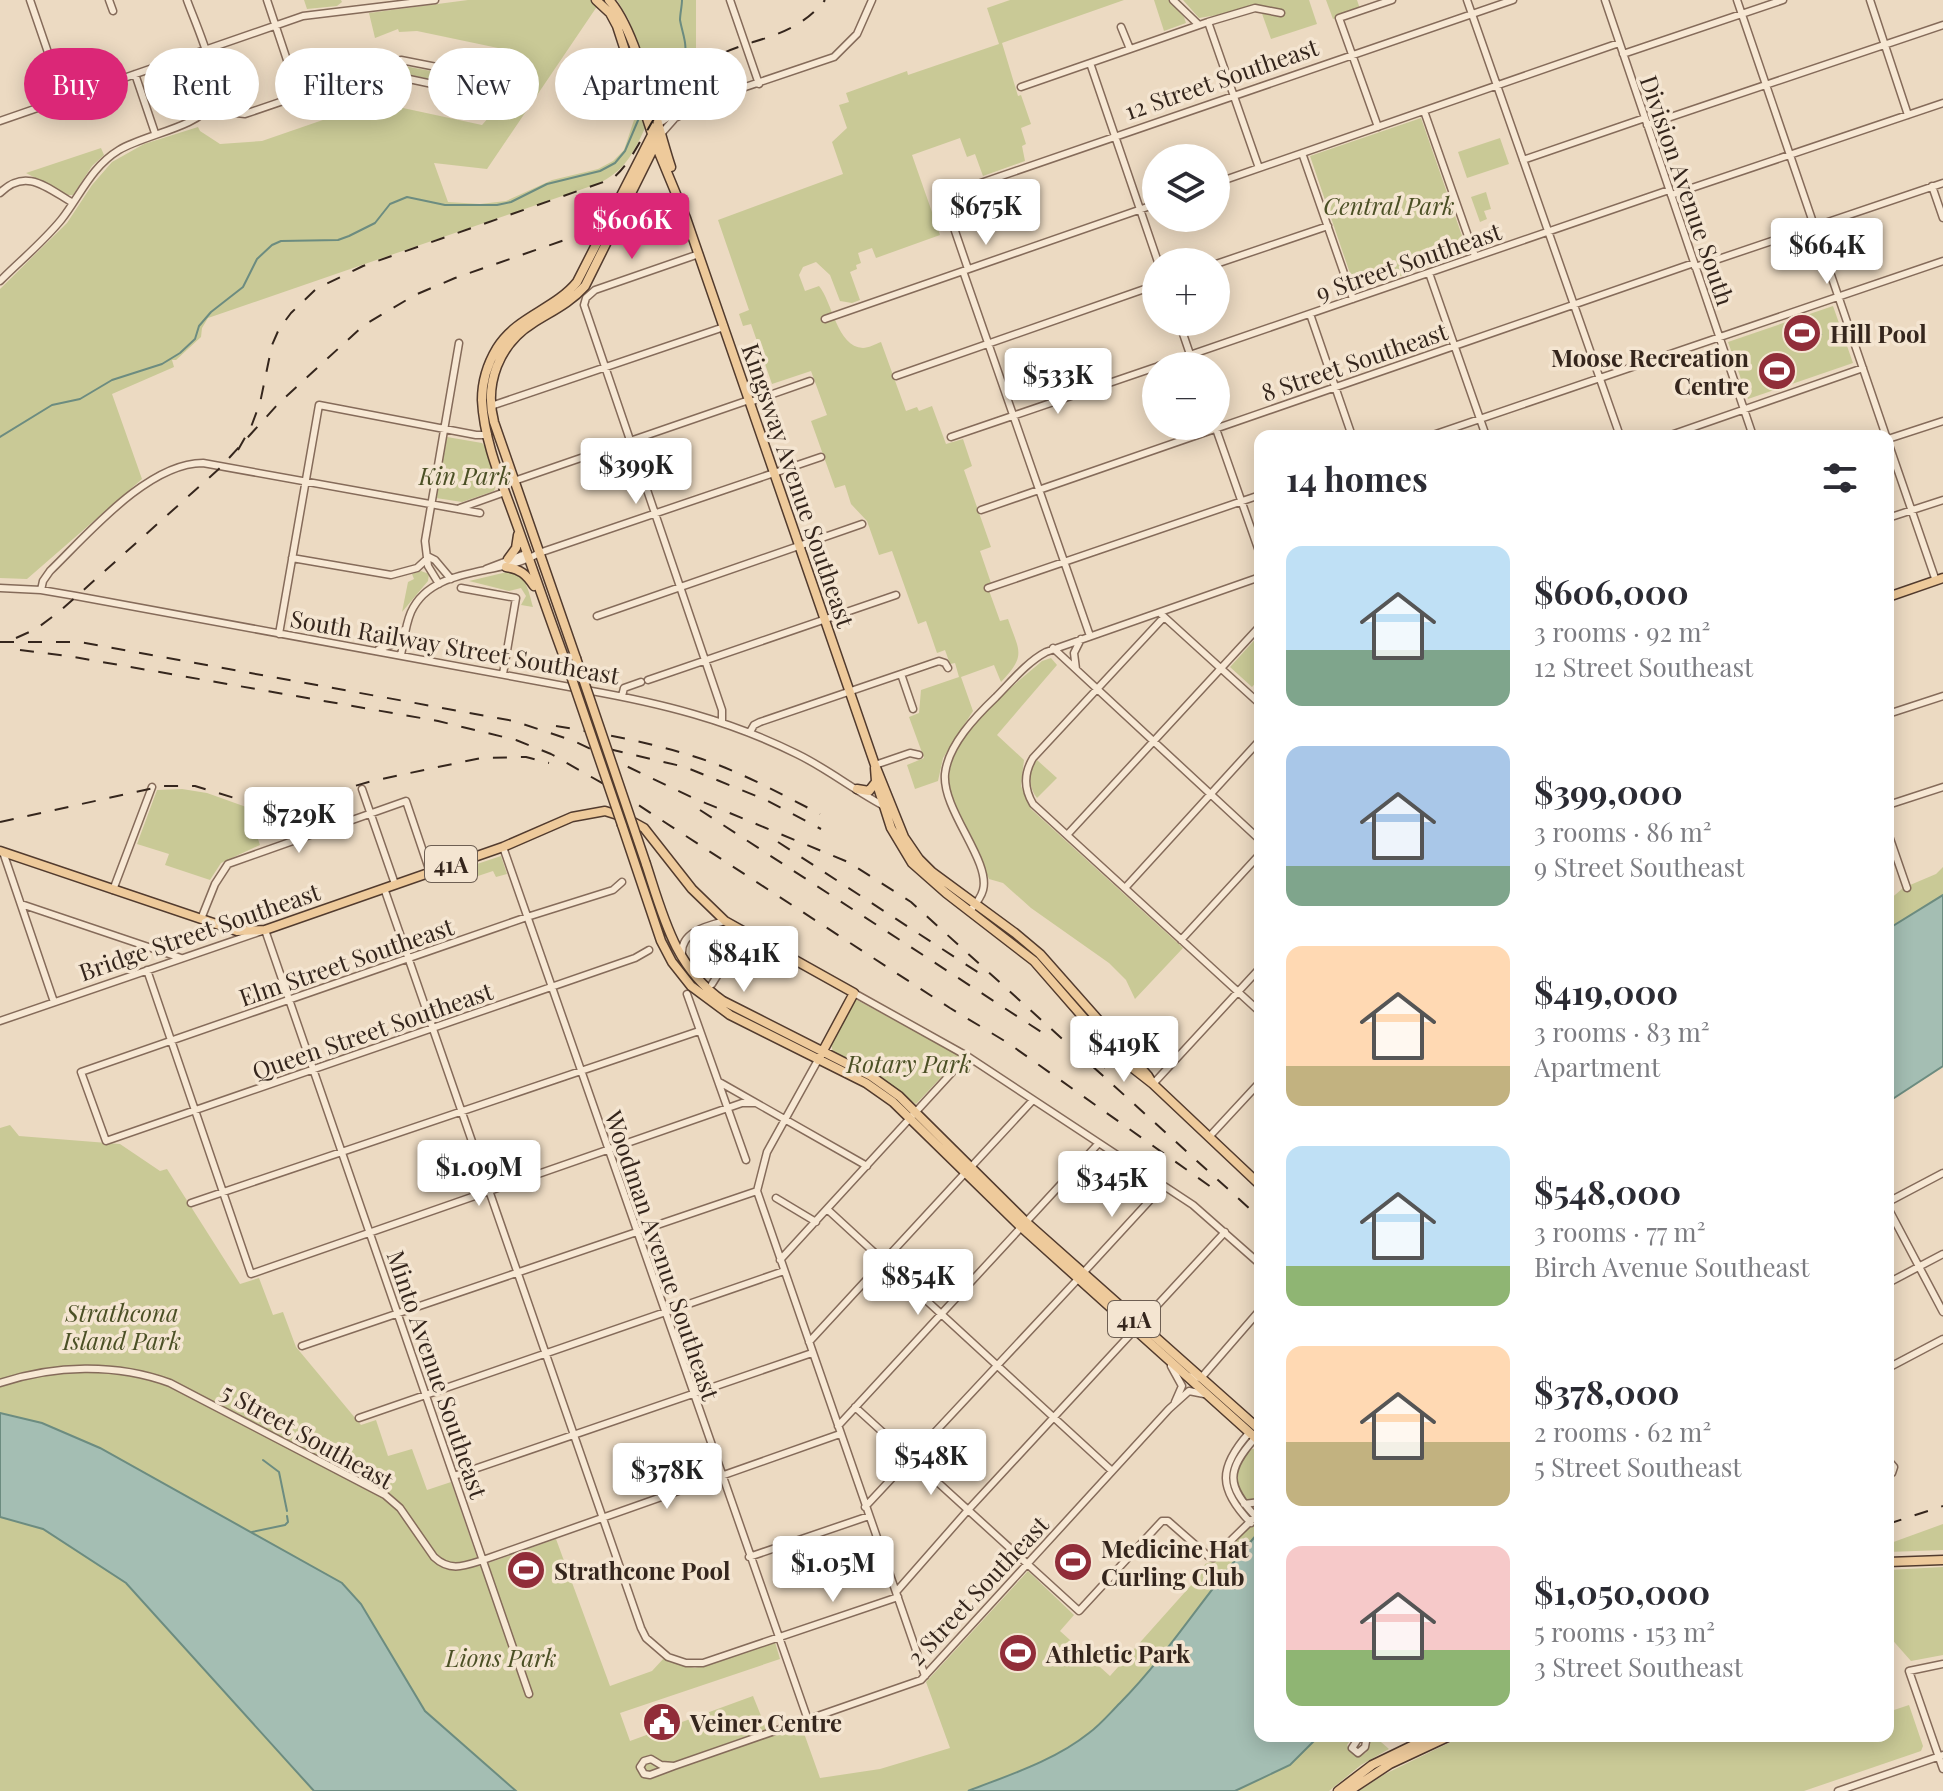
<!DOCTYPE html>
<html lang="en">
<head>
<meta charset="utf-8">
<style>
	:root { --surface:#fff; --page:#f7f7f7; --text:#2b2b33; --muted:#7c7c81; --accent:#db2777 }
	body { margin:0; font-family:"Playfair Display",serif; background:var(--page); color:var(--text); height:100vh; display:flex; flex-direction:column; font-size:30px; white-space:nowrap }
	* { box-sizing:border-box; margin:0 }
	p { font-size:26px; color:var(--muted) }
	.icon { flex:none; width:44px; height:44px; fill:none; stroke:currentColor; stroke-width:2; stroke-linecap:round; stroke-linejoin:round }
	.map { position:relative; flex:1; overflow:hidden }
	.drawer { position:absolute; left:1254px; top:430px; width:640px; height:1312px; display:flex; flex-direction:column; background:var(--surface); border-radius:16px; box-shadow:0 4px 20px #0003 }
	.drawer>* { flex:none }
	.hud { position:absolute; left:24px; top:48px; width:760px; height:72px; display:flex; gap:16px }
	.tools { position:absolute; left:1142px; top:144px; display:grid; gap:16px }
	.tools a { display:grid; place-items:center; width:88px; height:88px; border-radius:50%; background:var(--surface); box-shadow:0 4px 20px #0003; font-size:40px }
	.price { position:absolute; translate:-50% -68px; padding:0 18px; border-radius:8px; background:#fff; color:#222; font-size:26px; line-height:52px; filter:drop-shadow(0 2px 4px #0008) }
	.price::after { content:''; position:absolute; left:50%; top:48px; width:24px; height:18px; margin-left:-12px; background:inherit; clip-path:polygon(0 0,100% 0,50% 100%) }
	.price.current { background:var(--accent); color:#fff }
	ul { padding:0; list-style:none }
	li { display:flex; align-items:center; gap:24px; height:200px; padding:0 32px }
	li span { display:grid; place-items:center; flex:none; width:224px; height:160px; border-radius:16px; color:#555 }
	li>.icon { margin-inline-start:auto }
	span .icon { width:96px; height:96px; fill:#fffc; stroke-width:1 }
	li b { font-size:34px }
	h2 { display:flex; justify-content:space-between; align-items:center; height:96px; padding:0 32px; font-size:34px }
	.chip { padding:0 28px; border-radius:36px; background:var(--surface); box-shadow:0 4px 20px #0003; font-size:28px; line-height:72px }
	.chip.current { background:var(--accent); color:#fff }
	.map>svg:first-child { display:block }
	.green { fill:#c9c996 }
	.water { fill:#a4beb3; stroke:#6c8c80; stroke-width:2 }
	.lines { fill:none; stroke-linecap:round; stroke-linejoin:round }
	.stream { stroke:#6c8c80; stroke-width:2 }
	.minor-casing { stroke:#856b5a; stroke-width:9 }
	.major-casing { stroke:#523b2e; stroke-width:11 }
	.minor { stroke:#f7e8d4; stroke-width:6 }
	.major { stroke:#eeca9b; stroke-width:8 }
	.rail { stroke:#35261d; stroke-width:2; stroke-dasharray:14 14; stroke-linecap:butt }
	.major-bridge-casing { stroke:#523b2e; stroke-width:11; stroke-linecap:butt }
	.major-bridge { stroke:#eeca9b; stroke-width:8 }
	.labels { text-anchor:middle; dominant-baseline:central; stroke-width:7; stroke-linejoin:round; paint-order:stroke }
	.shield { fill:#f4e5d1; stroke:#6e5f53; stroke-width:2 }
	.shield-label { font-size:22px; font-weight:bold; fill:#35261d }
	.street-label { font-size:24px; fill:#35261d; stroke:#f4e5d1 }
	.park-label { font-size:24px; font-style:italic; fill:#4b5025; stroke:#f4e5d1 }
	.poi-label { font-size:24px; font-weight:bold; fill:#35261d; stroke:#f4e5d1; text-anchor:start }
</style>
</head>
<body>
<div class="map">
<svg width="1943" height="1791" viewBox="0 0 1943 1791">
	<rect width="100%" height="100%" fill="#ecdac2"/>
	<path class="green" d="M304 0H341L342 2 337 6 307 9Z
		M468 0H591L598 5 487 169 434 163 448 202 480 204 506 201 552 180 598 169 613 161 624 150 638 108 645 128C633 154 624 172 597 184L208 318 202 328 201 337 176 360H172L174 367 112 394 142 479 27 579 0 578V289L67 223 92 185 112 162 144 144 198 127 200 131 220 144 262 141 375 102 482 125 523 79 513 51 417 31 399 32 398 29 375 38 369 13Z
		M617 0H696V68L658 110 629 20Z
		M1010 0H1124L1002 43 1018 96 1021 95 1031 124 1021 128 1026 144 1022 146 1025 161 983 176 975 154 967 157 960 138 912 155 940 235 876 258 872 248 858 253 861 263 856 265 857 269 850 272 860 300 852 303 840 301 830 275 816 262 803 267 799 275 805 291 819 286C832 301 837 347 863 348 868 348 876 344 881 342L906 411 917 407 919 411 932 406 946 444 963 439 972 466 964 470 991 547 980 551 991 583 987 585 1000 621 1008 619C1019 651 1027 655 1001 682L994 665 961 677 973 711 943 758 938 781 915 789 907 765 924 758 909 717 919 713 921 690 959 677 955 663 950 664 945 650 937 653 926 621 918 624 892 551 879 555 867 521 851 504 845 485 835 488 811 421 827 415 811 371 772 384 751 324 743 326 739 314 749 310 718 220 843 174 832 142 847 128 839 105 849 102 846 93 907 71 908 75 999 44 987 8Z
		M1154 0H1169L1184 17 1186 23 1164 31Z
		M1183 0H1309L1317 24 1271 39 1260 8 1199 18Z
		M1326 0H1357L1360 9 1333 19Z
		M399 65 463 77 465 82 461 85 400 73 398 71Z
		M1421 118 1468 253 1356 291 1310 156Z
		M1500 138 1509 164 1467 178 1458 152Z
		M101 148 104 155 92 166 73 195H68L26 173Z
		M1486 192 1491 209 1484 211 1487 219 1480 222 1471 197Z
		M1833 306 1853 363 1748 399 1728 342Z
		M447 437 482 443 486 448 497 484 494 491 462 502 436 498Z
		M421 571 429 574 428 581 402 612 408 582 414 579 412 574Z
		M507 572C527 575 528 589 533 607L521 605 526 596 521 588 509 591 469 581Z
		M1260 634V678L1252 687 1230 667Z
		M1051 658 1057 665 997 735 1024 760 1021 786 1031 809 1183 948 1135 999 1126 980 1109 963 1031 908 1003 883 989 879C978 854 950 806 949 781 947 737 1012 687 1042 661Z
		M1037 760 1057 778 1037 798C1028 787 1028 771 1037 760Z
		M182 789 207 793 249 808V813L260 845 221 863 210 880 165 865 169 854 137 844 157 790Z
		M501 856 507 874 496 877 493 871 478 876 474 865Z
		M1943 867V895L1894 925 1888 920V901L1903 888 1936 874Z
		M855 999 961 1056 916 1104 872 1074 833 1052 831 1044Z
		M10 1125 19 1136 120 1144 160 1171 167 1169 240 1284 259 1278 273 1315 283 1312 296 1347 361 1425 376 1420 388 1456 412 1449 427 1490 451 1482 480 1566 556 1539 610 1686 652 1671 664 1658 670 1662 695 1668 775 1642 780 1659 620 1713 630 1741 753 1696 768 1733 800 1722 820 1778 880 1769 950 1748 926 1682 1028 1571 1074 1615 1060 1631 1110 1676 1202 1573 1205 1564C1218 1561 1221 1551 1230 1542 1239 1532 1251 1526 1260 1515V1531L1238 1556 1155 1667 1090 1733 1051 1757 1007 1777 968 1791H516L425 1711 361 1604 271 1544 100 1448 42 1423 0 1413V1128Z
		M1252 1449H1260V1499L1248 1502 1243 1499C1234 1482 1236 1462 1252 1449Z
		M0 1517 43 1529 126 1583 314 1791H0Z
		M1943 1524V1550L1888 1552V1544Z
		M1943 1567V1655L1911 1661 1888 1635V1570Z
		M1909 1705 1923 1746 1921 1751 1804 1791H1359L1385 1774 1463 1736H1888V1712Z
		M1319 1736H1353L1347 1745 1355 1756 1366 1753 1371 1736H1374L1389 1749 1361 1765 1329 1791H1235L1290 1765Z"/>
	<path class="water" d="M1808 321 1810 328 1818 326 1821 334 1802 340 1799 332H1795L1793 326Z
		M1943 895V1066L1888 1102V929Z
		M0 1413 42 1423 100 1448 342 1583 361 1604 425 1711 516 1791H314L126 1583 43 1529 0 1517Z
		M1260 1531V1736H1319L1290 1765 1235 1791H968C1009 1775 1054 1761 1089 1733 1100 1725 1110 1713 1120 1703 1172 1650 1210 1586 1260 1531Z"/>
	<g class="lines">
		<path class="stream" d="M654 92C660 80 674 77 681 65 690 47 683 37 680 20 680 14 682 6 682 0
			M0 437 52 405 80 399 112 380 162 364 180 353 195 339 199 326 211 312 243 287 257 259 272 245 281 241 338 240 349 236 375 223 390 204 407 197 445 205H497L511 202 547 184 600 171 615 163 625 151 642 111
			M263 1460 279 1472 287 1511
			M252 1532 285 1525 288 1522 287 1516"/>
		<g class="minor-casing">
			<path id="minor" d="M30 0 64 99
				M109 0 113 11
				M267 0 289 66 292 98
				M730 0 759 84
				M1173 0 1199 25
				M1467 0 1620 436
				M1605 0 1753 436
				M1737 0 1886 436
				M1870 0 1908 115
				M1208 22 1259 168
				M1121 27 1130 49
				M1623 54 1783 0
				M1090 63 1158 262
				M135 74 155 133
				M1021 87 1208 22 1255 8 1281 13
				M211 105 227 112 245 114 371 71 461 90 468 88 471 83 467 73 401 60 371 71
				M1424 111 1475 256
				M0 121 303 16 435 0
				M658 124 680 109 834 57 857 34 872 0
				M1647 125 1943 25
				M1378 127 1339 18 1392 0
				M660 135 675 118 705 104
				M1302 153 1353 299
				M1523 160 1645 118
				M1216 183 1619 43
				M1932 186 1943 218
				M0 193C26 167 47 188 73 203
				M1671 195 1943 103
				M699 254 595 290 586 298 584 305 722 710V721
				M1216 264 1328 226
				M1695 267 1943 183
				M968 269 943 196 1513 0
				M963 271 1090 636
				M1429 273 1486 436
				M0 281C20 261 43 242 61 220 80 196 91 167 119 150 144 135 197 127 211 105 224 84 195 23 187 0
				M1310 314 1352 436
				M825 319 1156 204
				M1179 322 1194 366
				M1158 366 1669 190
				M896 376 1156 285
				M750 402 810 381
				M491 406 724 327
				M1215 426 1260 554
				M1430 436 1943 261
				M1668 436 1863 368
				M951 437 1156 367
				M1888 439 1943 421
				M1888 442 1936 581
				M514 481 749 400
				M460 508 505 492
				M981 510 1694 263
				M1888 518 1943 500
				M429 557 435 560 451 579
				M292 558 391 575 417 568 429 557
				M486 569 528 553
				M439 584 428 566 425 541 459 343
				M0 588 41 590 76 596 575 688
				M461 588 516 598 503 674
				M988 588 1260 495
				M41 590 43 581 50 571C88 534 148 463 203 463L480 513
				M1161 614 1260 704
				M597 616 862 524
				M1164 617 1033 758C1024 773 1024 789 1033 804L1260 1012
				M279 634 319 405 476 435H488
				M1053 648 1260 840
				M379 649 391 645 404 630
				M401 655C404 641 405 626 411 612 433 564 500 577 539 553L821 457
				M1076 669 1074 653 1081 639
				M901 674 913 709
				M648 680 896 595
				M586 690C660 703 729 720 797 754 828 769 855 791 886 807
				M622 696 624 688 641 682
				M1888 714 1943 696
				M750 732 754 725 760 722 939 661 945 663 948 668
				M875 765 910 753 919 755
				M362 789 395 884
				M1888 805 1943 787
				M1888 833 1907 888
				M1067 835 1260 626
				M503 847 808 1720
				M3 852 54 1002
				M622 882 613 890 527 917 81 1072 106 1141 635 958 649 950
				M384 888 641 1628 646 1638 668 1657 686 1663H703L898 1597
				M1125 888 1260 740
				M113 890 152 787
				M21 904 181 958
				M970 911C975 905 981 898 983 890 991 861 942 810 945 774 948 745 976 716 996 697 1011 682 1027 662 1046 652L1260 577
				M201 919 215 884 228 864 406 801 430 872
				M1181 940 1260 854
				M682 955C680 932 706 926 725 921
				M147 970 251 1274 742 1103H754
				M712 984 744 933
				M854 993 967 1056 1193 1205 1260 1264
				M687 994 746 1160
				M0 1021 265 930 529 1694
				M1120 1050 1139 1024
				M721 1083 867 1166
				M1153 1084 1260 968
				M1209 1137 1260 1082
				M971 1167 1033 1100
				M757 1191 925 1676
				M757 1191 767 1152 818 1060
				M776 1198 816 1222
				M1888 1202 1943 1173
				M191 1203 699 1031
				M1888 1208 1943 1312
				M827 1209 1112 1471
				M780 1260 967 1056
				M1083 1273 1163 1186
				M1888 1283 1943 1254
				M809 1342 965 1173
				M302 1346 757 1191
				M1171 1366 1182 1386 1175 1402
				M1888 1368 1943 1339
				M1187 1376 1201 1378 1260 1310
				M0 1383C54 1365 116 1363 170 1383L385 1495 400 1508 434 1557C450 1572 464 1566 483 1560L840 1434
				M855 1407 1079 1611 1162 1521H1168L1208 1556 1213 1558 1260 1512
				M359 1418 784 1271
				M838 1426 1098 1144
				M1249 1433C1218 1468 1218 1489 1251 1523
				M1255 1438C1226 1471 1226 1485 1256 1517
				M1888 1460 1894 1467 1892 1473 1888 1475
				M454 1476 812 1353
				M1244 1504 1260 1502
				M865 1507 1078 1279
				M749 1557 869 1516
				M896 1592 968 1510 1225 1232
				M1943 1664 1909 1671 1943 1769
				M1360 1736 1352 1748 1358 1753 1365 1747 1367 1736
				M674 1766 650 1775 644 1774 640 1767 644 1761 651 1759 661 1765 674 1766 921 1680 1169 1409 1189 1391 1204 1394
				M1838 1791 1943 1755"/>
		</g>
		<g class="major-casing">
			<path id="major" d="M596 0 610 13 617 26 655 143 686 218 875 765 904 837 919 859 932 872 1015 933 1040 954 1148 1076 1153 1084
				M609 0C638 32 656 123 671 167
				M654 113 680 109
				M508 559 516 548 518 535
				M506 567C520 569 526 574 534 586
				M1888 597 1943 578
				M576 658 494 422C484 384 499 344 533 323 552 311 570 303 585 286L660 135
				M571 676C552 626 535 575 517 525 503 485 484 443 482 400 482 382 488 363 497 348 517 316 554 310 577 282L657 125
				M875 768 876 781 891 828 912 863 946 893 1034 961 1116 1055 1153 1084 1260 1185
				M857 789 869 791 876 782
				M622 825 661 941 672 962 691 986 730 1015 866 1083 893 1102 1021 1227 1260 1442
				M0 851 237 931 265 930 503 847 572 817 605 811 624 817 644 828 692 889 725 921 854 993 818 1060
				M646 864C663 916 675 968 723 1001L871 1076 899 1096 1026 1222 1260 1430
				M1888 1562 1943 1560
				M1338 1791 1372 1765 1432 1736
				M1349 1791 1390 1764 1450 1736"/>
		</g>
		<use href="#minor" class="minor"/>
		<use href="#major" class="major"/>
		<path class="rail" d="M238 450 251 427 260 403 272 345 279 329 291 313 316 289 363 266 612 179C629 165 636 147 648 129 660 107 681 83 701 67 740 35 788 46 825 0
			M16 638 36 629 60 611 220 468 279 403 364 325 415 295 455 278 579 235
			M0 642H80L514 721 574 741 691 797 848 862 911 902 1260 1218
			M20 650 68 656 438 721 516 740 551 754 623 795 950 1008 1008 1043 1211 1187
			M556 726C605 734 654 743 702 759 743 773 781 794 820 814
			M609 749 685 767 766 800 821 829
			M700 810 1049 1037
			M0 822 163 786H195L241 800 262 803 327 794 372 781 481 758 526 757 549 763
			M778 842 979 973
			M1073 1020 1105 1068
			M1888 1524 1943 1506"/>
		<g class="major-bridge-casing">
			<path id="major-bridge" d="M576 658 646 864
				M571 676 622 825"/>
		</g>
		<use href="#major-bridge" class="major-bridge"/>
	</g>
	<defs>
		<g id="stadium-disc" transform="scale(2)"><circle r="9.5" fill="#912d39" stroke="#f4e5d1"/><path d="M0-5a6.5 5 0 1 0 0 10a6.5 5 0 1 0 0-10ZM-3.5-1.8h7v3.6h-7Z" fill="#fff"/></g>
		<g id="civic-disc" transform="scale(2)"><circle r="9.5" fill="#912d39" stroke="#f4e5d1"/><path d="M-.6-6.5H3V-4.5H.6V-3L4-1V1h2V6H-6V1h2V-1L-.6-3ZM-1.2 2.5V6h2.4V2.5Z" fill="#fff"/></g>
	</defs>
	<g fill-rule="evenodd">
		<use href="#stadium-disc" x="1802" y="333"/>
		<use href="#stadium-disc" x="1777" y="371"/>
		<use href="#stadium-disc" x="1073" y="1562"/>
		<use href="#stadium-disc" x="526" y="1570"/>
		<use href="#stadium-disc" x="1018" y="1653"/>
		<use href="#civic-disc" x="662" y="1722"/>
	</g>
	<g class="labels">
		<g class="shield">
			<rect x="425" y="846" width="52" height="36" rx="6"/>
			<rect x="1108" y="1301" width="52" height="36" rx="6"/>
		</g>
		<g class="shield-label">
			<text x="451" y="864">41A</text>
			<text x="1134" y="1319">41A</text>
		</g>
		<g class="street-label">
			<text transform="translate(1221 78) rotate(-19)">12 Street Southeast</text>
			<text transform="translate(1688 190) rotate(71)">Division Avenue South</text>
			<text transform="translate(1408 261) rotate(-19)">9 Street Southeast</text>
			<text transform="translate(1354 361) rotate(-19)">8 Street Southeast</text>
			<text transform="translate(799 485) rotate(71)">Kingsway Avenue Southeast</text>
			<text transform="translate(455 646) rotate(10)">South Railway Street Southeast</text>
			<text transform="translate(199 931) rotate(-19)">Bridge Street Southeast</text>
			<text transform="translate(346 961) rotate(-19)">Elm Street Southeast</text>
			<text transform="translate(372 1030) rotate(-19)">Queen Street Southeast</text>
			<text transform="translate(663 1255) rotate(71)">Woodman Avenue Southeast</text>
			<text transform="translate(438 1374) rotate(71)">Minto Avenue Southeast</text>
			<text transform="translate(308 1435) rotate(29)">5 Street Southeast</text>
			<text transform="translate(977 1590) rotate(-47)">2 Street Southeast</text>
		</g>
		<g class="park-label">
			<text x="1389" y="205">Central Park</text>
			<text x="465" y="475">Kin Park</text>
			<text x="909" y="1063">Rotary Park</text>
			<text x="122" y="1312">Strathcona<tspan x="122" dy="28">Island Park</tspan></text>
			<text x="501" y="1657">Lions Park</text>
		</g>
		<g class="poi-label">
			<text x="1830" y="333">Hill Pool</text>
			<text x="1749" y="357" text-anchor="end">Moose Recreation<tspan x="1749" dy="28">Centre</tspan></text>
			<text x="1101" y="1548">Medicine Hat<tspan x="1101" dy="28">Curling Club</tspan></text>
			<text x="554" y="1570">Strathcone Pool</text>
			<text x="1046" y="1653">Athletic Park</text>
			<text x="690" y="1722">Veiner Centre</text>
		</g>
	</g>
</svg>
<div class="tools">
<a><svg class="icon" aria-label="layers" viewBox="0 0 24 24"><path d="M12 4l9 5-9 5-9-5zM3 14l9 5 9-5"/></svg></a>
<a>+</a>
<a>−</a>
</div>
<b class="price" style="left:986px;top:247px">$675K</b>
<b class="price current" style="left:632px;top:261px">$606K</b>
<b class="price" style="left:1827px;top:286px">$664K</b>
<b class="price" style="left:1058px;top:416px">$533K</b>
<b class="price" style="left:636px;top:506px">$399K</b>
<b class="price" style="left:299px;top:855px">$729K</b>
<b class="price" style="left:744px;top:994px">$841K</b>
<b class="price" style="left:1124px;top:1084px">$419K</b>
<b class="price" style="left:479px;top:1208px">$1.09M</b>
<b class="price" style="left:1112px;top:1219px">$345K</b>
<b class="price" style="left:918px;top:1317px">$854K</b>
<b class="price" style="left:931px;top:1497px">$548K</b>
<b class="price" style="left:667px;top:1511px">$378K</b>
<b class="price" style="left:833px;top:1604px">$1.05M</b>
<div class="hud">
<a class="chip current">Buy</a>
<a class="chip">Rent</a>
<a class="chip">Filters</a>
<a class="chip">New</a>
<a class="chip">Apartment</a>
</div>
<section class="drawer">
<h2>14 homes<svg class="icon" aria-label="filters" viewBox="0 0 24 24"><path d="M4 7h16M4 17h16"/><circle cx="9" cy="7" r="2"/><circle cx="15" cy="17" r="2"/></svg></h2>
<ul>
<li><span style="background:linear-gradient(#bfe0f5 65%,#7fa58c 0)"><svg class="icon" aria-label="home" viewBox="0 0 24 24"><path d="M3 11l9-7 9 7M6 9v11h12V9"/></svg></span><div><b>$606,000</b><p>3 rooms · 92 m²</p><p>12 Street Southeast</p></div></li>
<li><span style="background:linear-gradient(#a9c7e8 75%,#7fa58c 0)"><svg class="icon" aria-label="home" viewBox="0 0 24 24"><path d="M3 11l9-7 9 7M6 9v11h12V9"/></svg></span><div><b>$399,000</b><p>3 rooms · 86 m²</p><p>9 Street Southeast</p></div></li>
<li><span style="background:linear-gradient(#ffd9b3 75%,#c2b280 0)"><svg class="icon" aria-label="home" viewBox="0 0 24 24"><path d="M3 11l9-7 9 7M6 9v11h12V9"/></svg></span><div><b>$419,000</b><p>3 rooms · 83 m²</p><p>Apartment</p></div></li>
<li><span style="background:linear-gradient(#bfe0f5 75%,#8fb573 0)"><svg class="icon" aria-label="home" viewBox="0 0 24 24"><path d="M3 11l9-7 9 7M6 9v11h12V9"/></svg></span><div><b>$548,000</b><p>3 rooms · 77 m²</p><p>Birch Avenue Southeast</p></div></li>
<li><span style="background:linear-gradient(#ffd9b3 60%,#c2b280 0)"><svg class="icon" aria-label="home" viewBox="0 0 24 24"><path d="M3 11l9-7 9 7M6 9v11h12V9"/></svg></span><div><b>$378,000</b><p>2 rooms · 62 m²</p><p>5 Street Southeast</p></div></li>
<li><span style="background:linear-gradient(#f6c9c9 65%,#8fb573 0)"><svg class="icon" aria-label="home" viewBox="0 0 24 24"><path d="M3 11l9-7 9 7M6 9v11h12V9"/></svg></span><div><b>$1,050,000</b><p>5 rooms · 153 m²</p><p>3 Street Southeast</p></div></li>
</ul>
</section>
</div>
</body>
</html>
